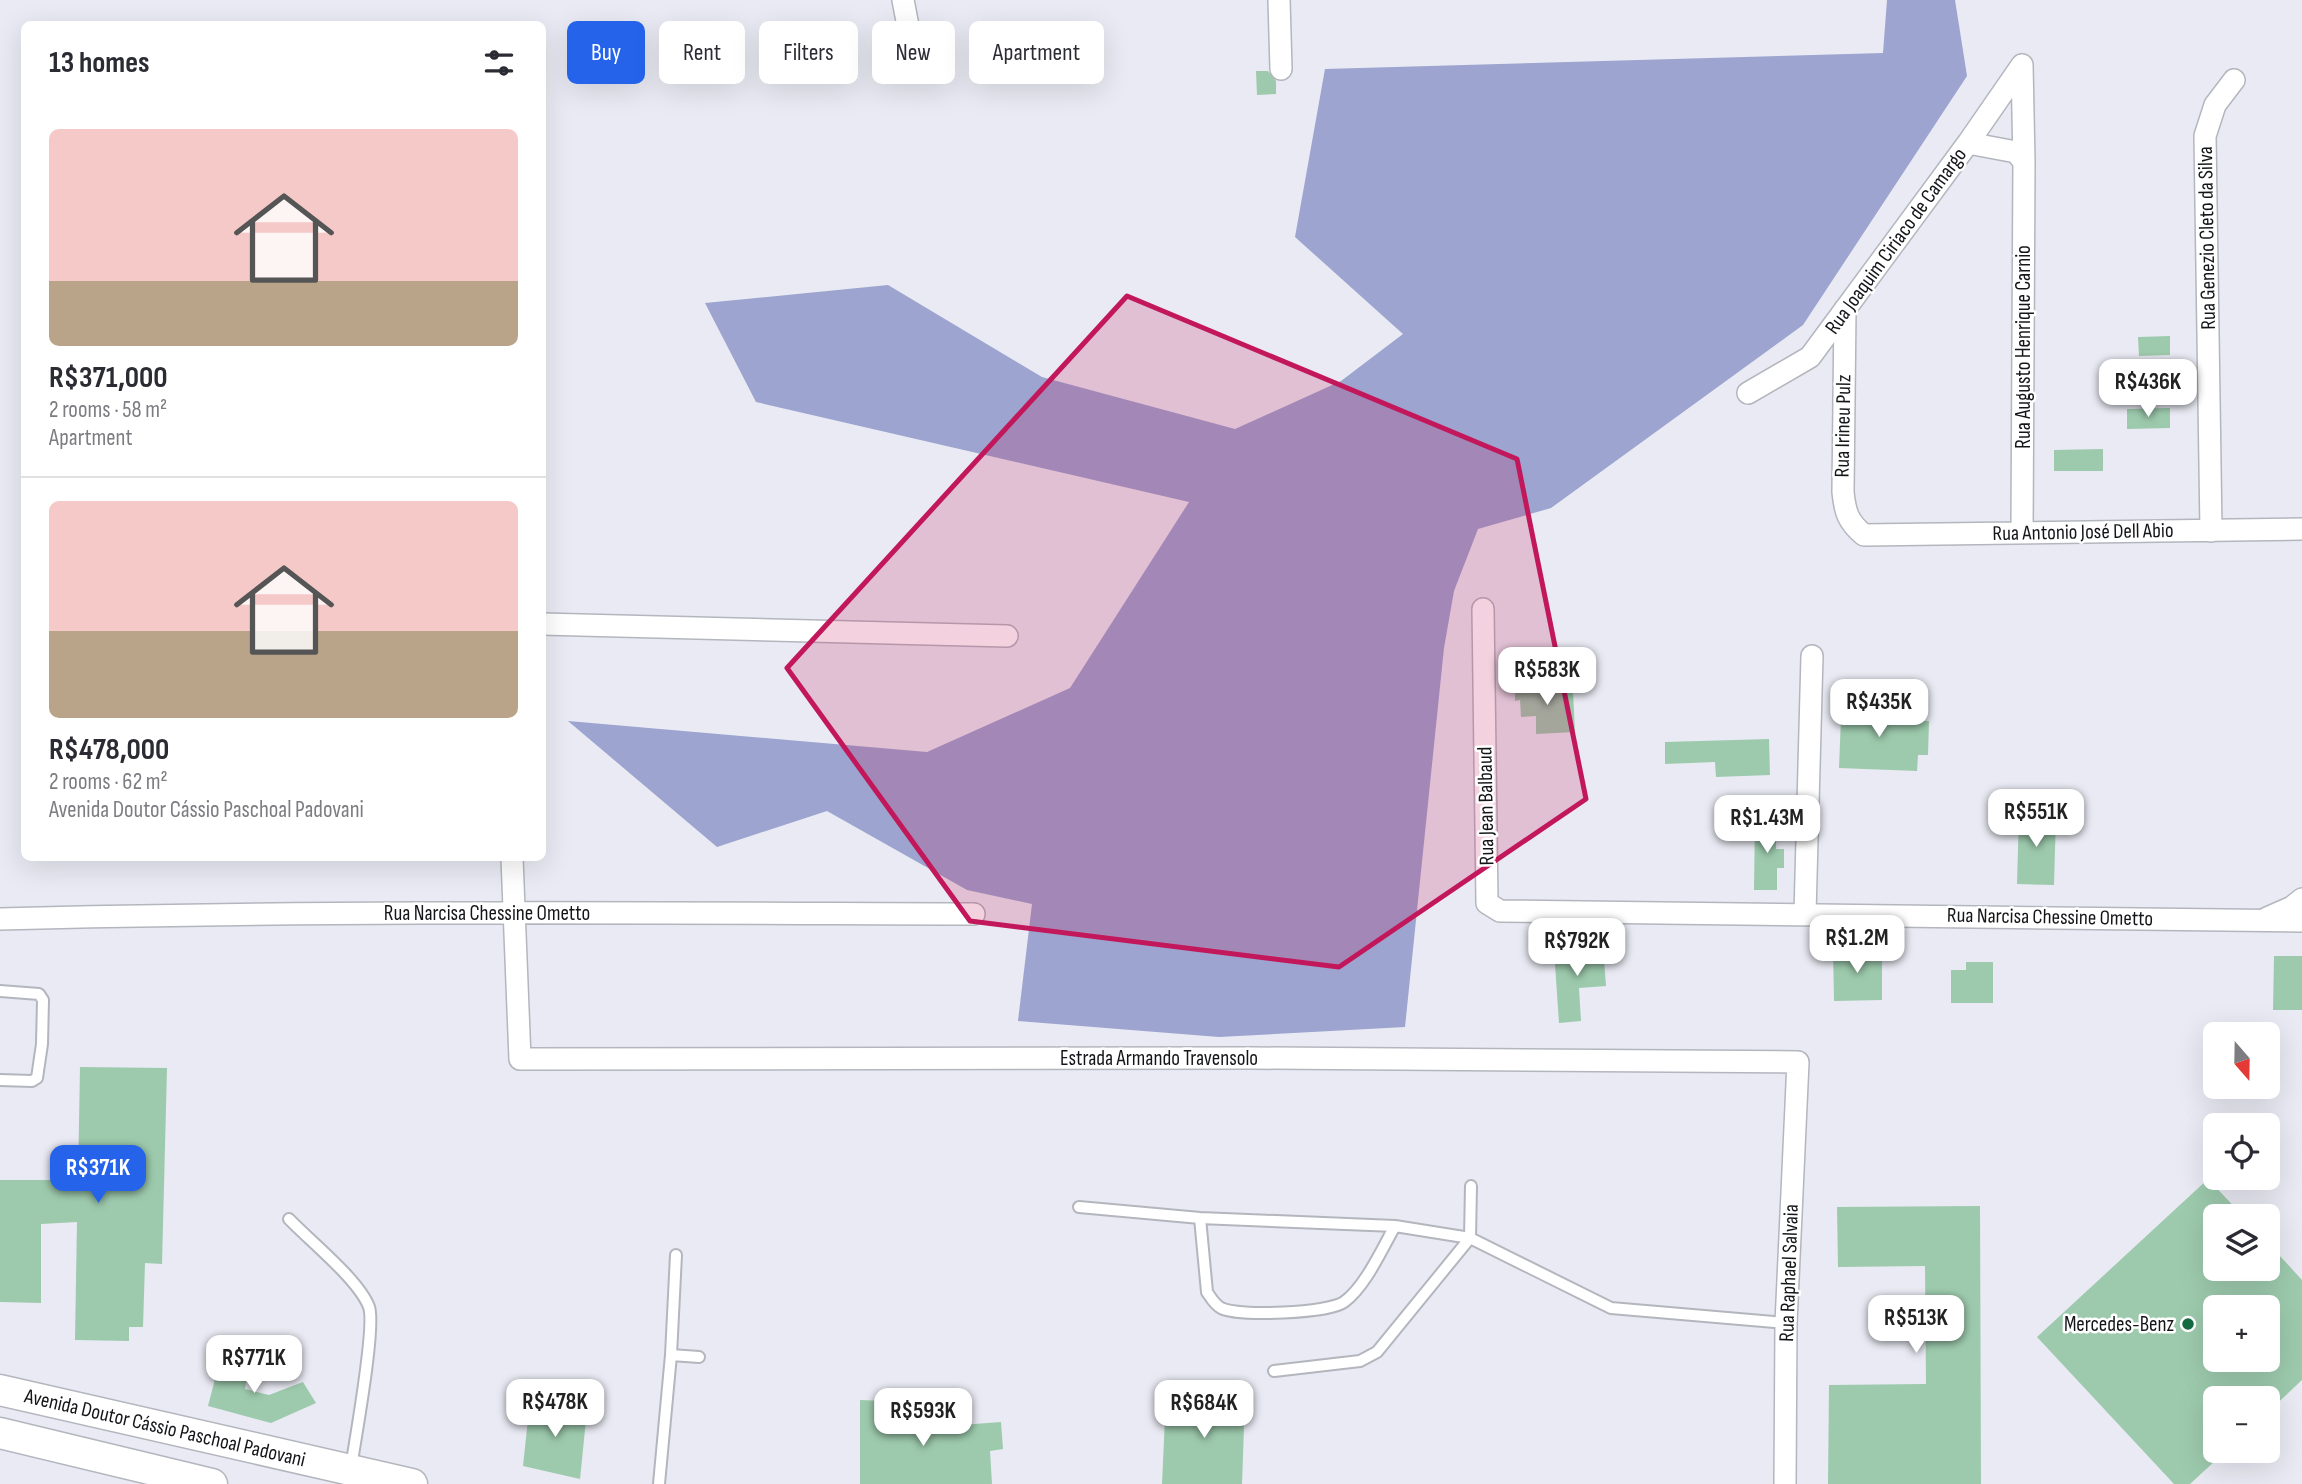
<!DOCTYPE html>
<html lang="en">
<head>
<meta charset="utf-8">
<style>
	:root { --surface:#fff; --page:#f7f7f7; --text:#2b2b33; --muted:#7c7c81; --line:#e1e1e2; --accent:#2563eb }
	body { margin:0; font-family:"Sofia Sans Condensed",sans-serif; background:var(--page); color:var(--text); height:100vh; display:flex; flex-direction:column; font-size:26px; white-space:nowrap }
	* { box-sizing:border-box; margin:0 }
	p { font-size:23px; color:var(--muted) }
	.icon { flex:none; width:38px; height:38px; fill:none; stroke:currentColor; stroke-width:2; stroke-linecap:round; stroke-linejoin:round }
	.map { position:relative; flex:1; overflow:hidden }
	.sheet { position:absolute; left:21px; top:21px; width:525px; height:840px; display:flex; flex-direction:column; background:var(--surface); border-radius:10px; box-shadow:0 7px 28px #0002 }
	.sheet>* { flex:none }
	.banner { position:absolute; left:567px; top:21px; width:665px; height:63px; display:flex; gap:14px }
	.needle { width:46px; rotate:160deg }
	.fabs { position:absolute; left:2203px; top:1022px; display:grid; gap:14px }
	.fabs a { display:grid; place-items:center; width:77px; height:77px; border-radius:10px; background:var(--surface); box-shadow:0 7px 28px #0002; font-size:35px }
	.price { position:absolute; translate:-50% -60px; padding:0 16px; border-radius:14px; background:#fff; color:#222; font-size:23px; line-height:46px; filter:drop-shadow(0 2px 4px #0008) }
	.price::after { content:''; position:absolute; left:50%; top:42px; width:21px; height:16px; margin-left:-10px; background:inherit; clip-path:polygon(0 0,100% 0,50% 100%) }
	.price.active { background:var(--accent); color:#fff }
	ul { padding:0; list-style:none }
	li { display:grid; align-content:center; gap:14px; height:371px; padding:0 28px }
	li+li { border-top:2px solid var(--line) }
	li span { display:grid; place-items:center; height:217px; border-radius:10px; color:#555 }
	li>.icon { margin-inline-start:auto }
	span .icon { width:126px; height:126px; fill:#fffc; stroke-width:1 }
	li b { font-size:30px }
	h2 { display:flex; justify-content:space-between; align-items:center; height:84px; padding:0 28px; font-size:30px }
	.chip { padding:0 24px; border-radius:10px; background:var(--surface); box-shadow:0 7px 28px #0002; font-size:24px; line-height:63px }
	.chip.active { background:var(--accent); color:#fff }
	.map>svg:first-child { display:block }
	.forest { fill:#9ca4cf }
	.building { fill:#9dcaad; fill-rule:evenodd }
	.lines { fill:none; stroke-linecap:round; stroke-linejoin:round }
	.lane-casing { stroke:#b4b6be; stroke-width:14 }
	.street-casing { stroke:#b4b6be; stroke-width:24 }
	.secondary-casing { stroke:#b4b6be; stroke-width:33 }
	.lane { stroke:#fff; stroke-width:10 }
	.street { stroke:#fff; stroke-width:21 }
	.secondary { stroke:#fff; stroke-width:30 }
	.marked { fill:#c2185b; fill-opacity:0.2; stroke:#c2185b; stroke-width:5; stroke-linejoin:round }
	.poi-dot { fill:#136d41; stroke:#fff; stroke-width:2.5 }
	.labels { text-anchor:middle; dominant-baseline:central; stroke-width:5; stroke-linejoin:round; paint-order:stroke }
	.street-label { font-size:21px; fill:#141518; stroke:#fff }
	.poi-label { font-size:21px; fill:#141518; stroke:#fff; text-anchor:end }
</style>
</head>
<body>
<div class="map">
<svg width="2302" height="1484" viewBox="0 0 2302 1484">
	<rect width="100%" height="100%" fill="#e9eaf3"/>
	<path class="forest" d="M1887 0H1955L1967 76 1803 325 1551 508 1478 529 1454 591 1444 648 1405 1027 1219 1037 1018 1021 1032 904 967 890 827 811 717 847 568 721 927 752 1070 688 1189 502 756 402 705 303 888 285 1042 377 1235 429 1341 381 1403 334 1295 237 1325 69 1883 53Z"/>
	<path class="building" d="M1256 71H1268L1276 81V94L1257 95Z
		M2170 336V355L2139 356 2138 337Z
		M2170 408V428L2127 429V409Z
		M2103 449V471H2054V450Z
		M1563 683V692H1573L1575 732 1536 734V716L1521 717 1520 700 1515 701V685Z
		M1842 692 1869 693V720L1929 721 1928 755H1918L1917 771 1839 768Z
		M1769 739 1770 775 1716 777 1715 762 1665 764V742Z
		M2019 813 2056 814 2054 885 2017 884Z
		M1755 817H1776V849H1784V868H1777V890H1754Z
		M1603 946 1606 986 1579 988 1581 1021 1559 1023 1554 949Z
		M1862 948V954H1882V1000L1834 1001 1833 949Z
		M2274 956H2302V1010H2273Z
		M1966 962H1993V1003H1951V970H1966Z
		M80 1067 167 1068 162 1264 145 1263 143 1327H129V1341L75 1340 77 1222 41 1224V1303L0 1302V1180H78Z
		M2208 1179 2243 1216H2216V1269H2268V1243L2302 1280V1380L2268 1412V1398H2216V1460L2190 1484H2174L2037 1337ZM2216 1307H2268V1360H2216Z
		M1980 1206 1981 1484H1828L1829 1385 1926 1384 1925 1266 1838 1267 1837 1207Z
		M221 1356 249 1362 245 1389 269 1395 303 1382 316 1403 271 1423 208 1406Z
		M1166 1395 1245 1398 1242 1484H1162Z
		M530 1400 587 1410 580 1479 523 1466Z
		M860 1400 913 1402 914 1419 961 1425 1001 1422 1003 1449 990 1451 992 1484H860Z"/>
	<g class="lines">
		<g class="lane-casing">
			<path id="lane" d="M0 991 39 994 43 1000 42 1044 37 1078 32 1081 0 1080
				M1079 1207 1200 1218 1395 1226
				M1200 1218 1207 1292C1211 1298 1215 1305 1221 1308 1238 1317 1329 1313 1344 1302 1365 1287 1382 1249 1395 1226L1470 1238 1611 1308 1786 1323
				M289 1219C310 1241 359 1280 369 1307 376 1327 355 1440 351 1468
				M671 1355 699 1357
				M1274 1371 1360 1361 1377 1352 1470 1238 1471 1186
				M659 1484 671 1355 676 1255"/>
		</g>
		<g class="street-casing">
			<path id="street" d="M903 0 913 52
				M1279 0 1281 69
				M1968 143 2016 152 2024 162
				M1845 309 1843 492C1845 512 1848 522 1864 535L2302 529
				M1748 393 1810 357 1968 143 2022 65
				M2211 531 2205 136 2215 105 2234 80
				M2022 532 2024 162 2022 65
				M1483 609 1487 903 1500 911 2302 921
				M542 624 1007 636
				M512 858 520 1059 1253 1058 1798 1062 1786 1323 1785 1484
				M1805 914 1812 656
				M2267 918 2292 907 2302 899
				M0 919C325 910 650 913 974 914"/>
		</g>
		<g class="secondary-casing">
			<path id="secondary" d="M0 1390 412 1484
				M0 1433 212 1484"/>
		</g>
		<use href="#lane" class="lane"/>
		<use href="#street" class="street"/>
		<use href="#secondary" class="secondary"/>
	</g>
	<path class="marked" d="M1127 296 1517 459 1586 799 1339 967 970 921 787 668Z"/>
	<circle class="poi-dot" cx="2188" cy="1324" r="7"/>
	<g class="labels">
		<g class="street-label">
			<text transform="translate(2207 238) rotate(-91)">Rua Genezio Cleto da Silva</text>
			<text transform="translate(1896 241) rotate(-54)">Rua Joaquim Ciriaco de Camargo</text>
			<text transform="translate(2023 347) rotate(-90)">Rua Augusto Henrique Carnio</text>
			<text transform="translate(1843 426) rotate(-89)">Rua Irineu Pulz</text>
			<text transform="translate(2083 532) rotate(-1)">Rua Antonio José Dell Abio</text>
			<text transform="translate(1486 806) rotate(-91)">Rua Jean Balbaud</text>
			<text x="487" y="913">Rua Narcisa Chessine Ometto</text>
			<text transform="translate(2050 917) rotate(1)">Rua Narcisa Chessine Ometto</text>
			<text x="1159" y="1058">Estrada Armando Travensolo</text>
			<text transform="translate(1789 1273) rotate(-88)">Rua Raphael Salvaia</text>
			<text transform="translate(165 1428) rotate(13)">Avenida Doutor Cássio Paschoal Padovani</text>
		</g>
		<g class="poi-label">
			<text x="2174" y="1324">Mercedes-Benz</text>
		</g>
	</g>
</svg>
<div class="fabs">
<a><svg class="needle" viewBox="-14 -14 28 28"><path d="M0-13l5 13h-10z" fill="#e53935"/><path d="M0 13l5-13h-10z" fill="#7c7c81"/></svg></a>
<a><svg class="icon" aria-label="locate" viewBox="0 0 24 24"><circle cx="12" cy="12" r="6"/><path d="M12 2v4M12 18v4M2 12h4M18 12h4"/></svg></a>
<a><svg class="icon" aria-label="layers" viewBox="0 0 24 24"><path d="M12 4l9 5-9 5-9-5zM3 14l9 5 9-5"/></svg></a>
<a>+</a>
<a>−</a>
</div>
<b class="price" style="left:2148px;top:419px">R$436K</b>
<b class="price" style="left:1547px;top:707px">R$583K</b>
<b class="price" style="left:1879px;top:739px">R$435K</b>
<b class="price" style="left:2036px;top:849px">R$551K</b>
<b class="price" style="left:1767px;top:855px">R$1.43M</b>
<b class="price" style="left:1857px;top:975px">R$1.2M</b>
<b class="price" style="left:1577px;top:978px">R$792K</b>
<b class="price active" style="left:98px;top:1205px">R$371K</b>
<b class="price" style="left:1916px;top:1355px">R$513K</b>
<b class="price" style="left:254px;top:1395px">R$771K</b>
<b class="price" style="left:555px;top:1439px">R$478K</b>
<b class="price" style="left:1204px;top:1440px">R$684K</b>
<b class="price" style="left:923px;top:1448px">R$593K</b>
<div class="banner">
<a class="chip active">Buy</a>
<a class="chip">Rent</a>
<a class="chip">Filters</a>
<a class="chip">New</a>
<a class="chip">Apartment</a>
</div>
<section class="sheet">
<h2>13 homes<svg class="icon" aria-label="filters" viewBox="0 0 24 24"><path d="M4 7h16M4 17h16"/><circle cx="9" cy="7" r="2"/><circle cx="15" cy="17" r="2"/></svg></h2>
<ul>
<li><span style="background:linear-gradient(#f6c9c9 70%,#b9a48a 0)"><svg class="icon" aria-label="home" viewBox="0 0 24 24"><path d="M3 11l9-7 9 7M6 9v11h12V9"/></svg></span><div><b>R$371,000</b><p>2 rooms · 58 m²</p><p>Apartment</p></div></li>
<li><span style="background:linear-gradient(#f6c9c9 60%,#b9a48a 0)"><svg class="icon" aria-label="home" viewBox="0 0 24 24"><path d="M3 11l9-7 9 7M6 9v11h12V9"/></svg></span><div><b>R$478,000</b><p>2 rooms · 62 m²</p><p>Avenida Doutor Cássio Paschoal Padovani</p></div></li>
</ul>
</section>
</div>
</body>
</html>
